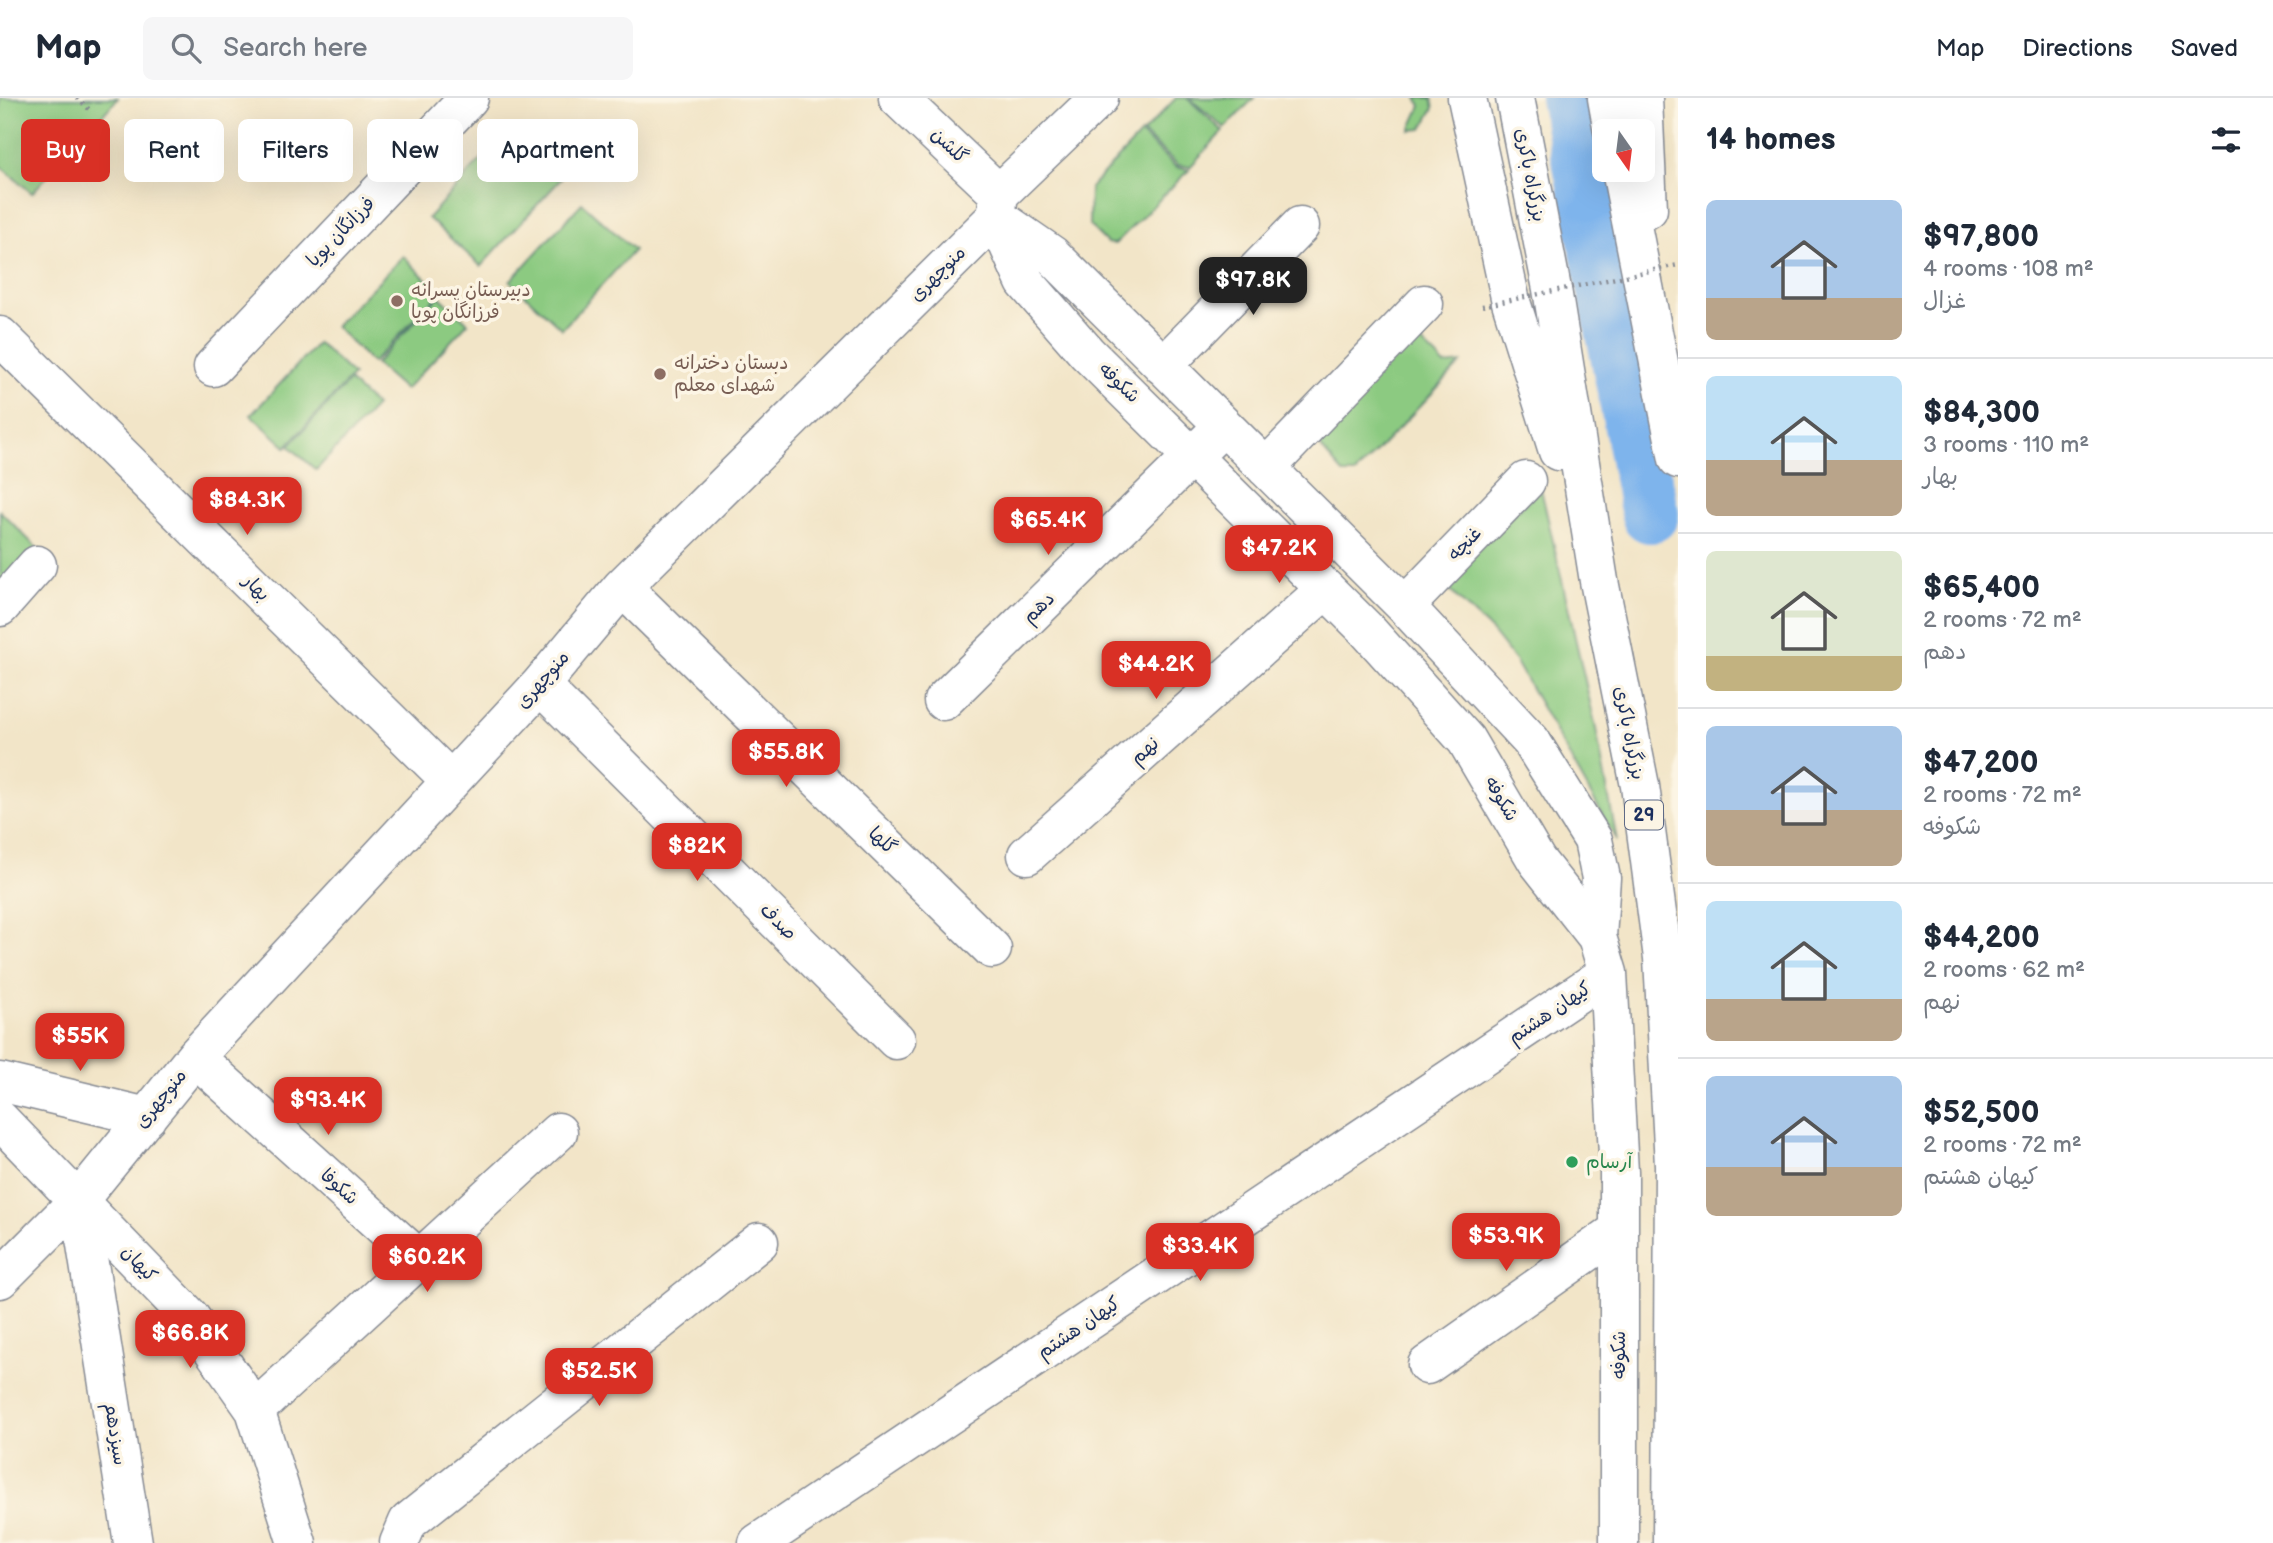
<!DOCTYPE html>
<html lang="en">
<head>
<meta charset="utf-8">
<style>
	:root { --surface:#fff; --page:#f6f6f7; --text:#1f2937; --muted:#747a83; --line:#e0e1e3; --accent:#d93025 }
	body { margin:0; font-family:"Balsamiq Sans","Playpen Sans Arabic",sans-serif; background:var(--page); color:var(--text); height:100vh; display:flex; flex-direction:column; font-size:26px; white-space:nowrap }
	* { box-sizing:border-box; margin:0 }
	p { font-size:23px; color:var(--muted) }
	.icon { flex:none; width:38px; height:38px; fill:none; stroke:currentColor; stroke-width:2; stroke-linecap:round; stroke-linejoin:round }
	.map { position:relative; flex:1; overflow:hidden }
	.details { display:flex; flex-direction:column; background:var(--surface); width:595px }
	.details>* { flex:none }
	.banner { position:absolute; left:21px; top:21px; width:665px; height:63px; display:flex; gap:14px }
	.needle { width:46px; rotate:166deg }
	.fabs { position:absolute; left:1592px; top:21px; display:grid; gap:14px }
	.fabs a { display:grid; place-items:center; width:63px; height:63px; border-radius:10px; background:var(--surface); box-shadow:0 7px 28px #0002; font-size:35px }
	.price { position:absolute; translate:-50% -60px; padding:0 16px; border-radius:14px; background:var(--accent); color:#fff; font-size:23px; line-height:46px; filter:drop-shadow(0 2px 4px #0008) }
	.price::after { content:''; position:absolute; left:50%; top:42px; width:21px; height:16px; margin-left:-10px; background:inherit; clip-path:polygon(0 0,100% 0,50% 100%) }
	.price.on { background:#222; color:#fff }
	ul { padding:0; list-style:none }
	li { display:flex; align-items:center; gap:21px; height:175px; padding:0 28px }
	li+li { border-top:2px solid var(--line) }
	li span { display:grid; place-items:center; flex:none; width:196px; height:140px; border-radius:10px; color:#555 }
	li>.icon { margin-inline-start:auto }
	span .icon { width:84px; height:84px; fill:#fffc; stroke-width:1 }
	li b { font-size:30px }
	h2 { display:flex; justify-content:space-between; align-items:center; height:84px; padding:0 28px; font-size:30px }
	.chip { padding:0 24px; border-radius:10px; background:var(--surface); box-shadow:0 7px 28px #0002; font-size:24px; line-height:63px }
	.chip.on { background:var(--accent); color:#fff }
	header { display:flex; align-items:center; gap:42px; box-sizing:border-box; height:98px; padding:0 35px; background:var(--surface); border-bottom:2px solid var(--line) }
	header strong { font-size:33px }
	nav { display:flex; gap:38px; margin-inline-start:auto; font-size:24px }
	.search { width:490px; height:63px; background:var(--page); display:flex; align-items:center; gap:18px; box-sizing:border-box; padding:0 24px; border-radius:10px; color:var(--muted); font-size:26px }
	main { display:flex; flex:1; min-height:0 }
	.map>svg:first-child { display:block }
	.green { fill:#8cca81; stroke:#547c70; stroke-width:2 }
	.lines { fill:none; stroke-linecap:round; stroke-linejoin:round }
	.river { stroke:#7eb4ec; stroke-width:58 }
	.street-casing { stroke:#868a93; stroke-width:41 }
	.highway-casing { stroke:#868a93; stroke-width:41 }
	.path { stroke:#868a93; stroke-width:4.5; stroke-dasharray:2 5; stroke-linecap:butt }
	.street { stroke:#fff; stroke-width:38 }
	.highway { stroke:#fff; stroke-width:38 }
	.path-bridge { stroke:#868a93; stroke-width:4.5; stroke-dasharray:2 5; stroke-linecap:butt }
	.education-dot { fill:#8d6e63; stroke:#fcf5e5; stroke-width:2.5 }
	.leisure-dot { fill:#2e9e5b; stroke:#fcf5e5; stroke-width:2.5 }
	.labels { text-anchor:middle; dominant-baseline:central; stroke-width:7; stroke-linejoin:round; paint-order:stroke }
	.shield { fill:#fcf5e5; stroke:#5e6a86; stroke-width:2 }
	.shield-label { font-size:18px; font-weight:bold; fill:#1b2f5e }
	.street-label { font-size:19px; fill:#1b2f5e; stroke:#fcf5e5 }
	.education-label { font-size:19px; fill:#785e54; stroke:#fcf5e5; text-anchor:start }
	.leisure-label { font-size:19px; fill:#27864d; stroke:#fcf5e5; text-anchor:start }
</style>
</head>
<body>
<header>
<strong>Map</strong>
<div class="search"><svg class="icon" aria-label="search" viewBox="0 0 24 24"><circle cx="10" cy="10" r="6"/><path d="M15 15l6 6"/></svg>Search here</div>
<nav><a>Map</a><a>Directions</a><a>Saved</a></nav>
</header>
<main>
<div class="map">
<svg width="1678" height="1445" viewBox="0 0 1678 1445">
	<rect width="100%" height="100%" fill="#fcf5e5"/>
	<filter id="ink" filterUnits="userSpaceOnUse"><feTurbulence type="fractalNoise" baseFrequency=".0143" numOctaves="2"/><feDisplacementMap in="SourceGraphic" scale="14" xChannelSelector="R" yChannelSelector="G"/><feConvolveMatrix kernelMatrix="1 2 1 2 8 2 1 2 1" color-interpolation-filters="sRGB"/></filter>
	<filter id="wash" filterUnits="userSpaceOnUse"><feTurbulence type="fractalNoise" baseFrequency=".00686" numOctaves="4" result="noise"/><feDisplacementMap in="SourceGraphic" scale="28" xChannelSelector="R" yChannelSelector="G"/><feGaussianBlur stdDeviation="1.57" result="paint"/><feColorMatrix in="noise" values="0 0 0 0 0 0 0 0 0 0 0 0 0 0 0 0 0 1.4 0 .05"/><feComposite in="paint" operator="in"/></filter>
	<g filter="url(#wash)">
		<rect width="100%" height="100%" fill="#f2e5c8"/>
		<path class="green" d="M0 0H118L32 95 0 68Z
			M1176 0H1187L1223 33 1190 69 1178 67 1143 35Z
			M1189 0H1254L1225 30Z
			M1417 0H1432L1434 10 1422 31 1410 32 1421 8Z
			M507 33 561 81 481 168 428 120Z
			M1141 36 1176 69 1189 72 1115 146 1107 145 1089 127 1090 90Z
			M582 105 634 152 562 231 510 183Z
			M403 158 440 195 372 265 335 228Z
			M439 198 468 225 405 292 375 266Z
			M1412 235 1445 267 1461 265 1355 376H1344L1322 351 1320 340Z
			M318 245 353 277 286 349 251 317Z
			M349 283 376 308 316 372 289 348Z
			M1541 391 1595 626 1617 743 1516 564 1492 534 1439 482Z
			M0 413 38 451 0 493Z"/>
		<g class="lines">
			<path class="river" d="M1569 0 1650 416"/>
		</g>
	</g>
	<g filter="url(#ink)">
		<g class="lines">
			<g class="street-casing">
				<path id="street" d="M898 0 999 96
					M996 119 1025 184 1087 255 1366 531 1466 642 1537 763 1597 839 1608 875 1619 1074V1445
					M997 119 1052 157 1405 508 1531 643 1593 742 1601 780 1597 839
					M0 238 451 683
					M1163 268 1300 128
					M213 269 469 0
					M1266 370 1424 206
					M622 489 992 851
					M1405 508 1526 383
					M0 509 37 467
					M540 587 896 942
					M943 603 1211 340
					M1027 757 1325 492
					M195 959 420 1162
					M0 984 147 1019
					M0 1022 190 1219 255 1312 297 1445
					M79 1102 133 1445
					M0 1181 79 1102 195 959 540 587 622 489 996 119 999 96 1099 0
					M1427 1267 1619 1132
					M255 1312 558 1034
					M399 1445 408 1424 759 1144
					M758 1445 1608 875"/>
			</g>
			<g class="highway-casing">
				<path id="highway" d="M1467 0 1511 204 1558 353
					M1515 0 1552 191 1599 483 1640 688 1663 860 1674 1067 1672 1445
					M1607 0 1613 33
					M1643 0 1648 111
					M1621 72 1678 361"/>
			</g>
			<path class="path" d="M77 0 91 13"/>
			<use href="#street" class="street"/>
			<use href="#highway" class="highway"/>
			<path class="path-bridge" d="M1482 208 1678 167"/>
		</g>
	</g>
	<g class="education-dot">
		<circle cx="397" cy="203" r="7"/>
		<circle cx="660" cy="276" r="7"/>
	</g>
	<circle class="leisure-dot" cx="1572" cy="1064" r="7"/>
	<g class="labels">
		<rect class="shield" x="1625" y="702.5" width="38" height="29" rx="5"/>
		<g class="shield-label">
			<text x="1644" y="717">29</text>
		</g>
		<g class="street-label">
			<text transform="translate(949 48) rotate(44)">گلشن</text>
			<text transform="translate(1530 77) rotate(79)">بزرگراه باکری</text>
			<text transform="translate(341 134) rotate(-46)">فرزانگان پویا</text>
			<text transform="translate(938 176) rotate(-45)">منوچهری</text>
			<text transform="translate(1119 285) rotate(44)">شکوفه</text>
			<text transform="translate(1465 446) rotate(-46)">غنچه</text>
			<text transform="translate(256 490) rotate(45)">بهار</text>
			<text transform="translate(1039 510) rotate(-44)">دهم</text>
			<text transform="translate(543 582) rotate(-49)">منوچهری</text>
			<text transform="translate(1629 635) rotate(79)">بزرگراه باکری</text>
			<text transform="translate(1145 653) rotate(-42)">نهم</text>
			<text transform="translate(1501 701) rotate(60)">شکوفه</text>
			<text transform="translate(882 743) rotate(44)">گلها</text>
			<text transform="translate(778 824) rotate(45)">صدف</text>
			<text transform="translate(1550 915) rotate(-34)">کیهان هشتم</text>
			<text transform="translate(161 1001) rotate(-51)">منوچهری</text>
			<text transform="translate(339 1089) rotate(42)">شکوفا</text>
			<text transform="translate(139 1166) rotate(47)">کیهان</text>
			<text transform="translate(1079 1230) rotate(-34)">کیهان هشتم</text>
			<text transform="translate(1619 1257) rotate(-90)">شکوفه</text>
			<text transform="translate(115 1336) rotate(81)">سیزدهم</text>
		</g>
		<g class="education-label">
			<text x="411" y="192">دبیرستان پسرانه<tspan x="411" dy="22">فرزانگان پویا</tspan></text>
			<text x="674" y="265">دبستان دخترانه<tspan x="674" dy="22">شهدای معلم</tspan></text>
		</g>
		<g class="leisure-label">
			<text x="1586" y="1064">آرسام</text>
		</g>
	</g>
</svg>
<div class="fabs">
<a><svg class="needle" viewBox="-14 -14 28 28"><path d="M0-13l5 13h-10z" fill="#e53935"/><path d="M0 13l5-13h-10z" fill="#747a83"/></svg></a>
</div>
<b class="price on" style="left:1253px;top:219px">$97.8K</b>
<b class="price" style="left:247px;top:439px">$84.3K</b>
<b class="price" style="left:1048px;top:459px">$65.4K</b>
<b class="price" style="left:1279px;top:487px">$47.2K</b>
<b class="price" style="left:1156px;top:603px">$44.2K</b>
<b class="price" style="left:786px;top:691px">$55.8K</b>
<b class="price" style="left:697px;top:785px">$82K</b>
<b class="price" style="left:80px;top:975px">$55K</b>
<b class="price" style="left:328px;top:1039px">$93.4K</b>
<b class="price" style="left:1506px;top:1175px">$53.9K</b>
<b class="price" style="left:1200px;top:1185px">$33.4K</b>
<b class="price" style="left:427px;top:1196px">$60.2K</b>
<b class="price" style="left:190px;top:1272px">$66.8K</b>
<b class="price" style="left:599px;top:1310px">$52.5K</b>
<div class="banner">
<a class="chip on">Buy</a>
<a class="chip">Rent</a>
<a class="chip">Filters</a>
<a class="chip">New</a>
<a class="chip">Apartment</a>
</div>
</div>
<section class="details">
<h2>14 homes<svg class="icon" aria-label="filters" viewBox="0 0 24 24"><path d="M4 7h16M4 17h16"/><circle cx="9" cy="7" r="2"/><circle cx="15" cy="17" r="2"/></svg></h2>
<ul>
<li><span style="background:linear-gradient(#a9c7e8 70%,#b9a48a 0)"><svg class="icon" aria-label="home" viewBox="0 0 24 24"><path d="M3 11l9-7 9 7M6 9v11h12V9"/></svg></span><div><b>$97,800</b><p>4 rooms · 108 m²</p><p>غزال</p></div></li>
<li><span style="background:linear-gradient(#bfe0f5 60%,#b9a48a 0)"><svg class="icon" aria-label="home" viewBox="0 0 24 24"><path d="M3 11l9-7 9 7M6 9v11h12V9"/></svg></span><div><b>$84,300</b><p>3 rooms · 110 m²</p><p>بهار</p></div></li>
<li><span style="background:linear-gradient(#dfe7d0 75%,#c2b280 0)"><svg class="icon" aria-label="home" viewBox="0 0 24 24"><path d="M3 11l9-7 9 7M6 9v11h12V9"/></svg></span><div><b>$65,400</b><p>2 rooms · 72 m²</p><p>دهم</p></div></li>
<li><span style="background:linear-gradient(#a9c7e8 60%,#b9a48a 0)"><svg class="icon" aria-label="home" viewBox="0 0 24 24"><path d="M3 11l9-7 9 7M6 9v11h12V9"/></svg></span><div><b>$47,200</b><p>2 rooms · 72 m²</p><p>شکوفه</p></div></li>
<li><span style="background:linear-gradient(#bfe0f5 70%,#b9a48a 0)"><svg class="icon" aria-label="home" viewBox="0 0 24 24"><path d="M3 11l9-7 9 7M6 9v11h12V9"/></svg></span><div><b>$44,200</b><p>2 rooms · 62 m²</p><p>نهم</p></div></li>
<li><span style="background:linear-gradient(#a9c7e8 65%,#b9a48a 0)"><svg class="icon" aria-label="home" viewBox="0 0 24 24"><path d="M3 11l9-7 9 7M6 9v11h12V9"/></svg></span><div><b>$52,500</b><p>2 rooms · 72 m²</p><p>کیهان هشتم</p></div></li>
</ul>
</section>
</main>
</body>
</html>
